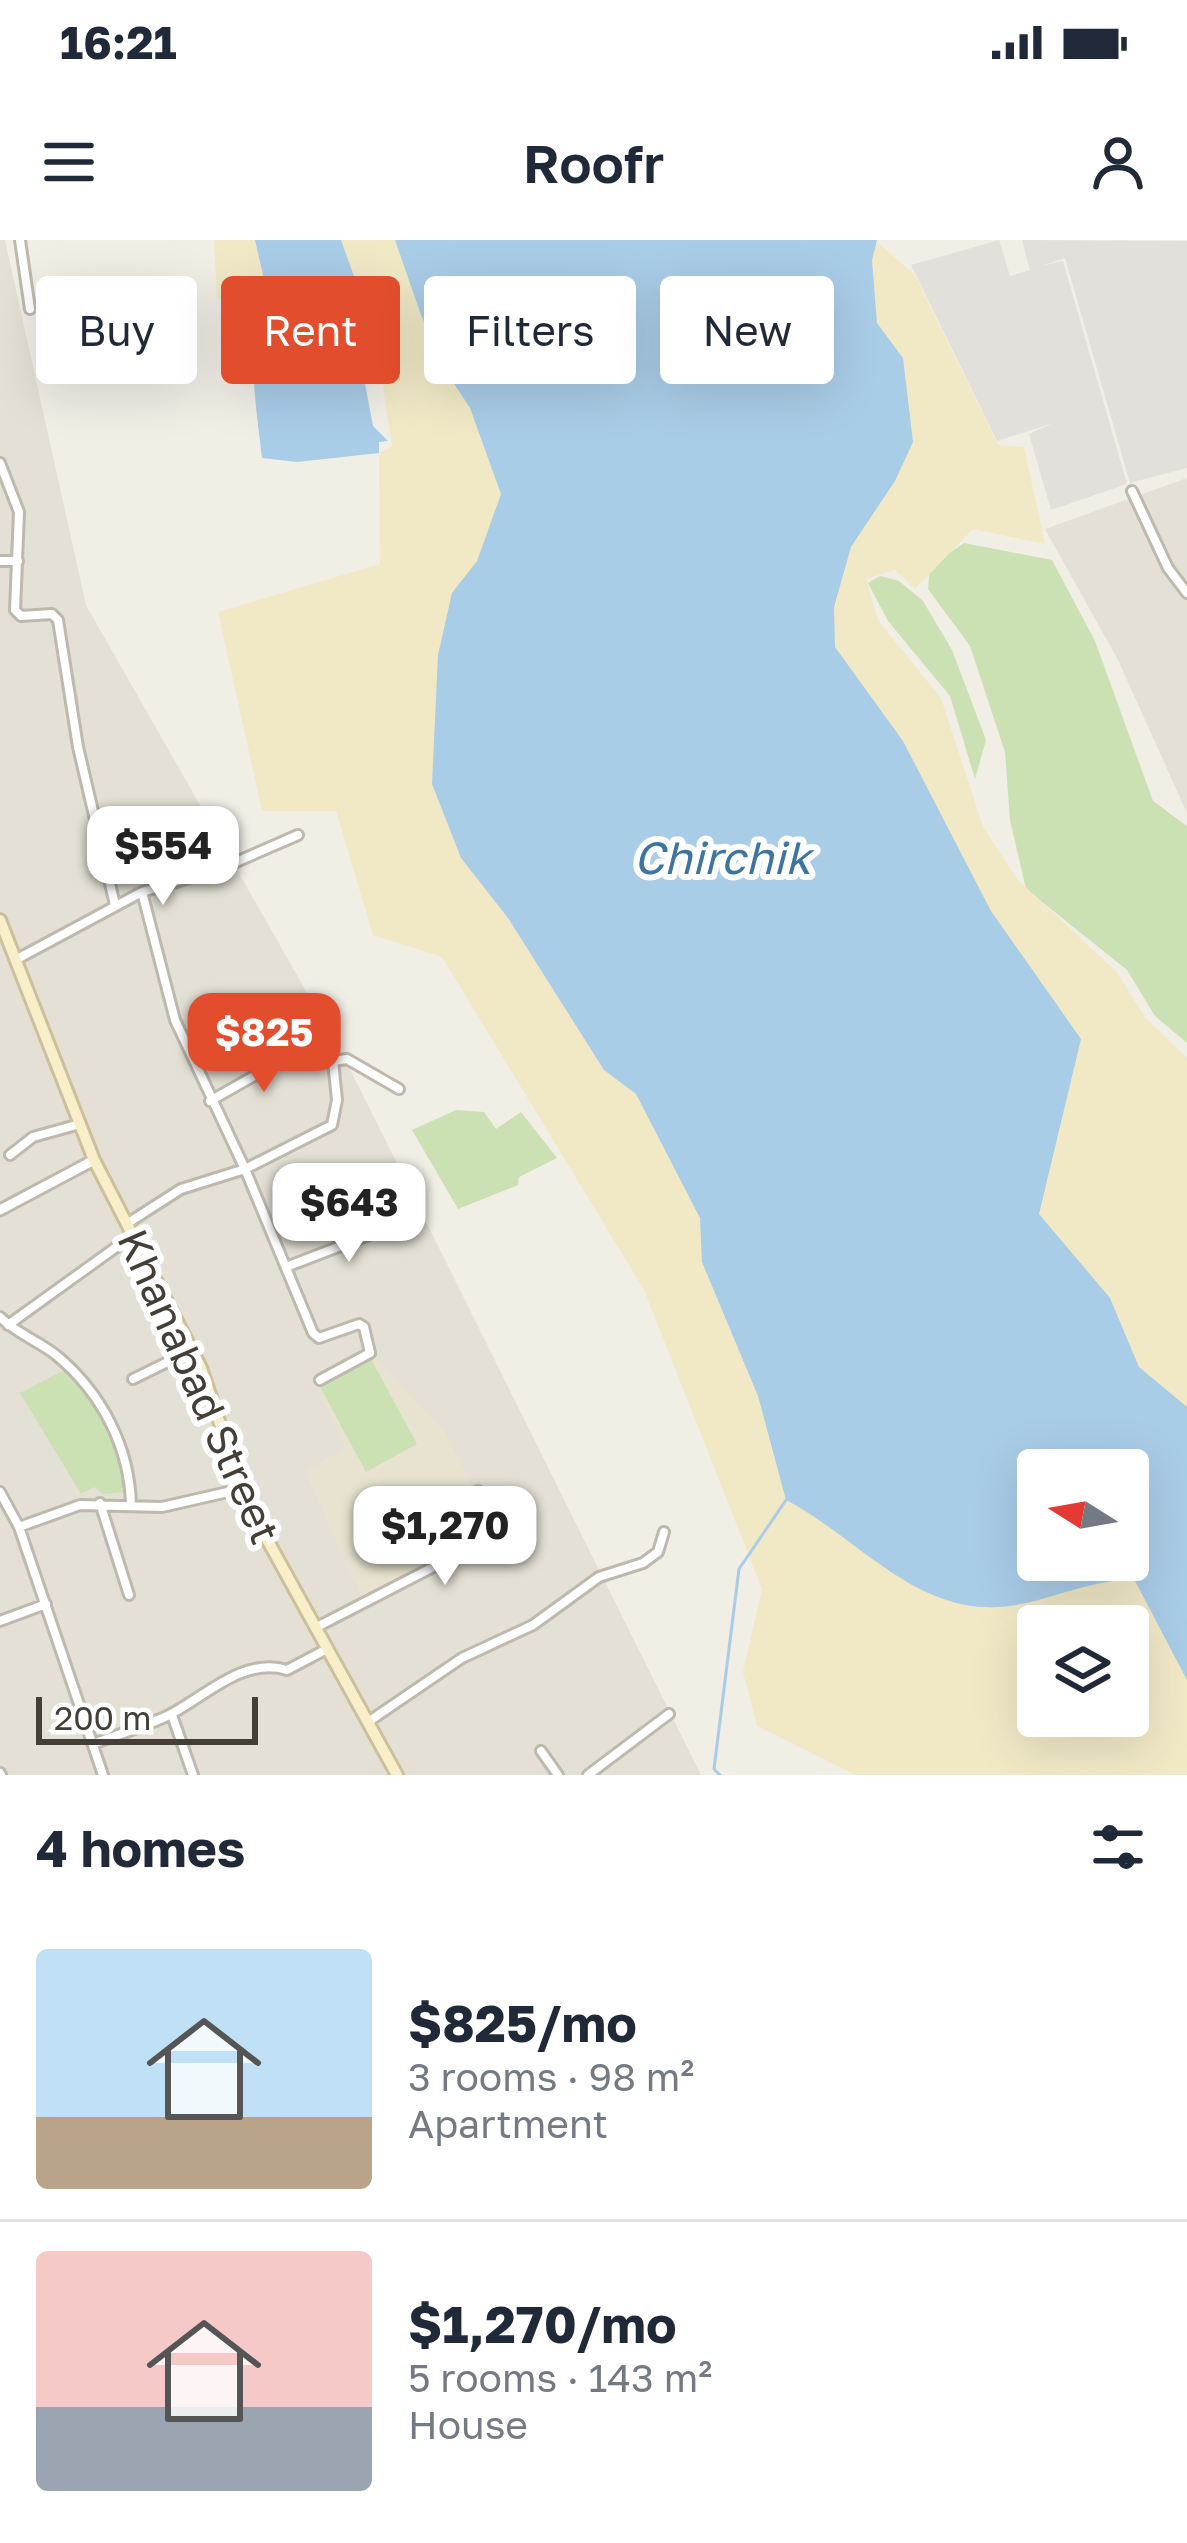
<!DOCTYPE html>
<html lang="en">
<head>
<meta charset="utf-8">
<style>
	:root { --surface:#fff; --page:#f6f6f7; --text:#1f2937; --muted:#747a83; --line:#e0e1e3; --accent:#e14d2d }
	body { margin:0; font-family:"Golos Text",sans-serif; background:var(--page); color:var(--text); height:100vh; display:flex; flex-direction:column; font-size:45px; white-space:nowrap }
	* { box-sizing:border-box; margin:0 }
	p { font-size:39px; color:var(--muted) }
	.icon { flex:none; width:66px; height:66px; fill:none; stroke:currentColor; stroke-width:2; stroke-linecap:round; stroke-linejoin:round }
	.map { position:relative; height:1535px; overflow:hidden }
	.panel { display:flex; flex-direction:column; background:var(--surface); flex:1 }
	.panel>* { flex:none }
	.top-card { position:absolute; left:36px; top:36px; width:1116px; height:108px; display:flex; gap:24px }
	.needle { width:78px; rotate:281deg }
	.controls { position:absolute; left:1017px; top:1209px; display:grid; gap:24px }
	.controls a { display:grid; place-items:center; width:132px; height:132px; border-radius:12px; background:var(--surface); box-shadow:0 12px 48px #0002; font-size:60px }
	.scale { position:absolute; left:36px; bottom:30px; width:222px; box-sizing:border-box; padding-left:12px; border:6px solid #433e36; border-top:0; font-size:33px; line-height:42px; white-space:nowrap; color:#433e36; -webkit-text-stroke:9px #fff; paint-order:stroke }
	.price { position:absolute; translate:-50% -102px; padding:0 27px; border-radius:24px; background:#fff; color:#222; font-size:39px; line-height:78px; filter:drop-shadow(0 3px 6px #0008) }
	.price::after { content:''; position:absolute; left:50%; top:72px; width:36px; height:27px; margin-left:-18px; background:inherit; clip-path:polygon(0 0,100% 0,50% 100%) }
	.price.selected { background:var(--accent); color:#fff }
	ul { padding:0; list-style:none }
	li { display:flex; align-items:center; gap:36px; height:300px; padding:0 36px }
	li+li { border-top:3px solid var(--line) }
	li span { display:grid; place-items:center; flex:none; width:336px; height:240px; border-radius:12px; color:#555 }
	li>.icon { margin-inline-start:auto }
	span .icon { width:144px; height:144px; fill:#fffc; stroke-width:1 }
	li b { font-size:51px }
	h2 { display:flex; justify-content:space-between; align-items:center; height:144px; padding:0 36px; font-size:51px }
	.tag { padding:0 42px; border-radius:12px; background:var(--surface); box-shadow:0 12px 48px #0002; font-size:42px; line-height:108px }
	.tag.selected { background:var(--accent); color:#fff }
	.status { display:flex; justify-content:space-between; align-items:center; height:84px; padding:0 60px; background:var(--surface); direction:ltr }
	.status svg { height:33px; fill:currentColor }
	header { display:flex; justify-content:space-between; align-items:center; height:156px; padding:0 36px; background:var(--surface); font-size:54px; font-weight:600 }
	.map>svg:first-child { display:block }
	.residential { fill:#e4e0d5 }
	.industrial { fill:#e3e0db }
	.education { fill:#e8e3d1 }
	.green { fill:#cbe1b3 }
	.sand { fill:#f1e9c6; fill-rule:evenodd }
	.water { fill:#a9cce7; fill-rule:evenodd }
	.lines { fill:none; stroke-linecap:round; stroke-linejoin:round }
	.stream { stroke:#a9cce7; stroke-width:3 }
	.minor-casing { stroke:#beb8ad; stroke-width:14 }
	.tertiary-casing { stroke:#beb8ad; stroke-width:15 }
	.secondary-casing { stroke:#ccc09a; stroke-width:16 }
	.minor { stroke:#fff; stroke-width:8 }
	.tertiary { stroke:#fff; stroke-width:9 }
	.secondary { stroke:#f8eec9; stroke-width:10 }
	.labels { text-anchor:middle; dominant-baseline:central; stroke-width:12; stroke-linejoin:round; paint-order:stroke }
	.street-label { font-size:42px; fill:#433e36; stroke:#fff }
	.water-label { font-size:45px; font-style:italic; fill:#3c74a2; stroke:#fff }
</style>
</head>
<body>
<div class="status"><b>16:21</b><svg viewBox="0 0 49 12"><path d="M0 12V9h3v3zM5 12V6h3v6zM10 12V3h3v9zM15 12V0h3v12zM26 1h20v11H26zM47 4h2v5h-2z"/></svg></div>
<header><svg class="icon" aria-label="menu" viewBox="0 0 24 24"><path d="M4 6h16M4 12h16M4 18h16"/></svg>Roofr<svg class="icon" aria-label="person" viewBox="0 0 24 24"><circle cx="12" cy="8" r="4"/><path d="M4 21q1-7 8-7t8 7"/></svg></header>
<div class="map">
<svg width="1187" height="1535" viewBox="0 0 1187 1535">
	<rect width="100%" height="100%" fill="#f1eee6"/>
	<path class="residential" d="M0 0H5L86 365 347 823 701 1535H0Z
		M1187 238V573L1118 420 1045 289Z"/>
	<path class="industrial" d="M999 0 1010 36 1030 30 1022 0 1187 1V228L1130 243 1065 18 1041 26 1063 21 1127 244 1051 270 1029 194 1053 183 997 201 911 25Z"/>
	<path class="education" d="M371 1115 444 1191 483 1267 473 1298 362 1358 305 1231 346 1208 316 1144Z"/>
	<path class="green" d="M964 303 1052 320 1095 401 1153 561 1187 586V803L1155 776 1127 730 1026 649 1010 580 1005 512 970 406 928 349 930 326Z
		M880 336 899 341 923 361 952 410 986 500 975 539 950 456 888 381 868 343Z
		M456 870 484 872 496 889 521 872 557 918 519 937 518 945 458 969 412 890Z
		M370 1117 417 1204 366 1232 319 1145Z
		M64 1130C95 1156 125 1211 126 1252L103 1254 94 1247 81 1254 20 1153Z"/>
	<path class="sand" d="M214 0H875L915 35 998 205 1024 207 1045 304 973 289 915 349 895 330 866 339 878 380 941 458 983 587 1018 640 1116 731 1145 777 1187 818V1535H855L757 1486 743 1432 762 1349 644 1050 442 717 373 695 336 571H262L218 372 380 324 379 213 392 206 371 64 217 59ZM1038 1230H1128V1320H1038ZM1038 1386H1128V1476H1038Z"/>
	<path class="water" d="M255 0H341L356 42 343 50 264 39Z
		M395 0H877L872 20 877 83 903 118 913 202 895 241 851 307 834 367 835 407 903 501 991 671 1081 799 1039 974 1110 1058 1139 1127 1187 1167V1440L1134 1339C1082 1341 1041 1365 998 1367 913 1372 856 1296 786 1260L758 1156 702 1022 700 978 636 854 604 830 508 678 461 618 432 544 438 415 452 353 477 321 501 254 470 168 445 130 421 75ZM1128 1230V1320H1038V1230Z
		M262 78 361 85 357 101 373 186 388 201 379 202V213L297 222 262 218C259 187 244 100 262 78Z"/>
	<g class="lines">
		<path class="stream" d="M720 1535 714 1529 739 1329 786 1260"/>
		<g class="minor-casing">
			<path id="minor" d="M20 0 30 69
				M0 223 19 272 15 370 21 376 52 374 58 380 78 507 115 665
				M1132 251 1168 328 1187 353
				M0 321H18
				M142 652 175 780 245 929 313 1093 319 1098 359 1084 364 1087 370 1113 320 1140
				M19 718 142 652 220 629 298 595
				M210 861 296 812
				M10 915 33 897 80 884
				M128 983 181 949 245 929 332 885 337 860 333 821 347 819 399 849
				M286 1027 398 984
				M0 1077C16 1093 38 1101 56 1115 101 1152 130 1207 131 1266
				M8 1085 133 995
				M133 1139 192 1110
				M0 1252 19 1287 103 1535
				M100 1263 129 1355
				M19 1287 80 1265 162 1267 241 1249
				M0 1381 46 1364
				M315 1388 474 1306 486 1272 478 1251
				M172 1475 193 1535
				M368 1482 462 1418 533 1385 599 1337 643 1323 658 1312 664 1292
				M93 1504C117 1495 142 1487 165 1477 202 1460 241 1416 287 1430L325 1410
				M541 1511 558 1535
				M0 1533 1 1535
				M588 1535 669 1474"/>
		</g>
		<g class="tertiary-casing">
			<path id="tertiary" d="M0 970 94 920"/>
		</g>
		<g class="secondary-casing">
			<path id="secondary" d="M0 680 94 920 201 1128 247 1263 397 1535"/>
		</g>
		<use href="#minor" class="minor"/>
		<use href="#tertiary" class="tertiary"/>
		<use href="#secondary" class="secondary"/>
	</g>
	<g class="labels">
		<g class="street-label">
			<text transform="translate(200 1146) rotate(66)">Khanabad Street</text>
		</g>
		<g class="water-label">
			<text x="722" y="617">Chirchik</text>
		</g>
	</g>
</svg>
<div class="controls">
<a><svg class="needle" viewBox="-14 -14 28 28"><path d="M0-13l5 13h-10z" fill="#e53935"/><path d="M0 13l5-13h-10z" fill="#747a83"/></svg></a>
<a><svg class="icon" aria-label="layers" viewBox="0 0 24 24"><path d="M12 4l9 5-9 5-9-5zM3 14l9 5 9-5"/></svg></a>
</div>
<div class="scale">200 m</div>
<b class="price" style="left:163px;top:668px">$554</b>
<b class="price selected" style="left:264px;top:855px">$825</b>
<b class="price" style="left:349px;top:1025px">$643</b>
<b class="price" style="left:445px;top:1348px">$1,270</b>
<div class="top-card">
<a class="tag">Buy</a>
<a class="tag selected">Rent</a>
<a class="tag">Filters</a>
<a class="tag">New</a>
</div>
</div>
<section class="panel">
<h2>4 homes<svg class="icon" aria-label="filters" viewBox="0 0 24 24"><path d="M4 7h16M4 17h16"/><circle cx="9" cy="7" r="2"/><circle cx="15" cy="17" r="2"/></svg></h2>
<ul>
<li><span style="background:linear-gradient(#bfe0f5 70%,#b9a48a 0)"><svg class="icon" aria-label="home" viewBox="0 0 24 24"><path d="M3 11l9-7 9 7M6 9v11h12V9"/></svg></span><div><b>$825/mo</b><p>3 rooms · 98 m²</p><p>Apartment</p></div></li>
<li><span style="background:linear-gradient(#f6c9c9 65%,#9aa5b1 0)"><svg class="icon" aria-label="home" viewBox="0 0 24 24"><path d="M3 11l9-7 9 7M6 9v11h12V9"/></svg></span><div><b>$1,270/mo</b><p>5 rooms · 143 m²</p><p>House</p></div></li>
</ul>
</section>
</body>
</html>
